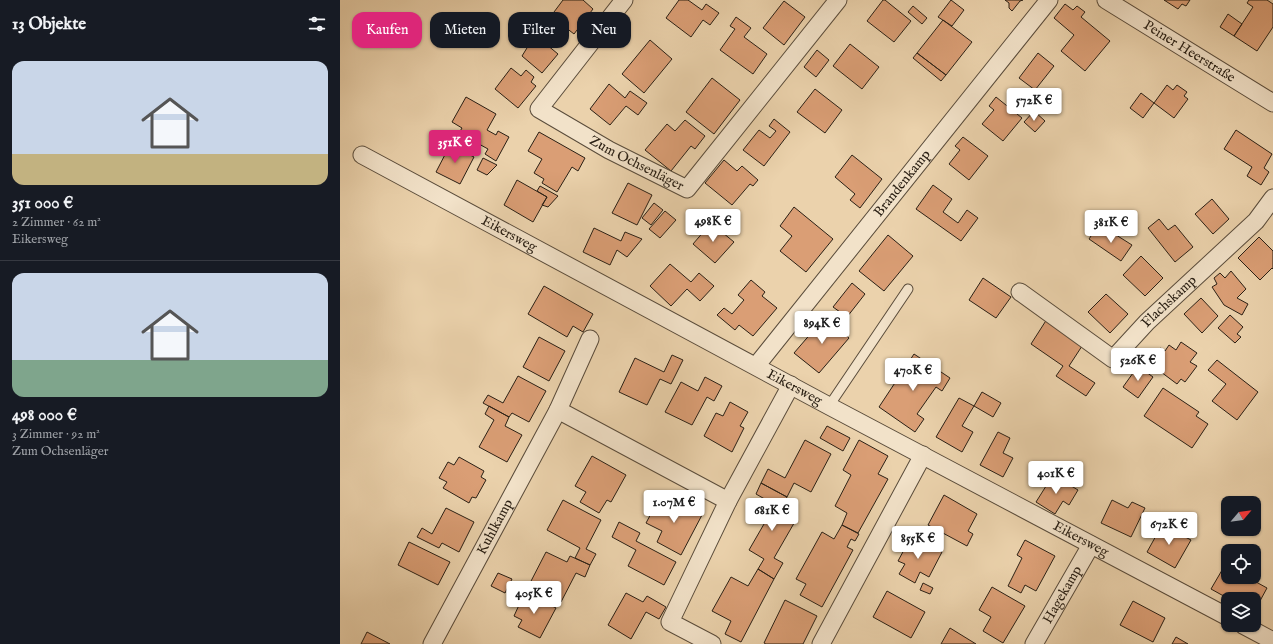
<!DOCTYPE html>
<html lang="de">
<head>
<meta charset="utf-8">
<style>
	:root { --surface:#171b24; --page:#242831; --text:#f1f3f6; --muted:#9ea1a6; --line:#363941; --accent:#db2777 }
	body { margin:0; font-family:"IM FELL English",serif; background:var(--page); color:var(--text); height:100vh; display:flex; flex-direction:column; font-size:15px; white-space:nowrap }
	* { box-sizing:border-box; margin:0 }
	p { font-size:13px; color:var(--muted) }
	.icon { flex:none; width:22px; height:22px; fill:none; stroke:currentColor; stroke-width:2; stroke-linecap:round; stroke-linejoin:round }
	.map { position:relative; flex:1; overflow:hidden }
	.details { display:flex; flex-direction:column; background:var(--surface); width:340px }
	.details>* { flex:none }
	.hud { position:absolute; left:12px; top:12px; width:380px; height:36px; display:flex; gap:8px }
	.needle { width:26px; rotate:61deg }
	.tools { position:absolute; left:881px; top:496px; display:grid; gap:8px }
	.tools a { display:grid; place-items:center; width:40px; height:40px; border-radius:8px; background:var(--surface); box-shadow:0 1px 3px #0004; font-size:20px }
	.price { position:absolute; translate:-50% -34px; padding:0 9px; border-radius:4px; background:#fff; color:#222; font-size:13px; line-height:26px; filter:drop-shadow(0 1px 2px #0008) }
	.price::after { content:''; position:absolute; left:50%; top:24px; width:12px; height:9px; margin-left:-6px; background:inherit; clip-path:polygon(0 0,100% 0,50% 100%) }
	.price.selected { background:var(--accent); color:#fff }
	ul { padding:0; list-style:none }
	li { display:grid; align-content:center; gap:8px; height:212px; padding:0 12px }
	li+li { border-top:1px solid var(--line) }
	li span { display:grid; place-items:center; height:124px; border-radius:12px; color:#555 }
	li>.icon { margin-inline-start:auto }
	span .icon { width:72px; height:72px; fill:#fffc; stroke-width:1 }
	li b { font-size:17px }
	h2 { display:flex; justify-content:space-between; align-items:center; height:48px; padding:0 12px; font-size:17px }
	.chip { padding:0 14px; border-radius:12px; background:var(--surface); box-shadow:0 1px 3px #0004; font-size:14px; line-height:36px }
	.chip.selected { background:var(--accent); color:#fff }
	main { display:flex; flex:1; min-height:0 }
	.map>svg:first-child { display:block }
	.building { fill:#da9e75; stroke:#2a2015 }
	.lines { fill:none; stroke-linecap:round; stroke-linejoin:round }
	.service-casing { stroke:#5a4c3b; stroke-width:11 }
	.minor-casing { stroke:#5a4c3b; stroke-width:19 }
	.service { stroke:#f2e2c9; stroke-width:9 }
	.minor { stroke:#f2e2c9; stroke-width:17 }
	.labels { text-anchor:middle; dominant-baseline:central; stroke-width:4; stroke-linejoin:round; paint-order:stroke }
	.street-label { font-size:14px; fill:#2a2015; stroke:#f2e2c9 }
</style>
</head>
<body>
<main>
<section class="details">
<h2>13 Objekte<svg class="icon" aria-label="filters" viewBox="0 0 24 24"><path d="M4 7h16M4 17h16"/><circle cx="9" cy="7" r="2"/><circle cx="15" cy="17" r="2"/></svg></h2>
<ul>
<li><span style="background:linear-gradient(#c9d6e8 75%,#c2b280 0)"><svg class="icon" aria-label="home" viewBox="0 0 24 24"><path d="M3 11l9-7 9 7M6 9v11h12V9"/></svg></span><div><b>351 000 €</b><p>2 Zimmer · 62 m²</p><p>Eikersweg</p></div></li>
<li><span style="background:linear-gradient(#c9d6e8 70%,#7fa58c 0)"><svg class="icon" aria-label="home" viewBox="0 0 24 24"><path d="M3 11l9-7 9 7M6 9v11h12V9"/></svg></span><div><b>498 000 €</b><p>3 Zimmer · 92 m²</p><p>Zum Ochsenläger</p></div></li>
</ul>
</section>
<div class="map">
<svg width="933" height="644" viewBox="0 0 933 644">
	<rect width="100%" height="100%" fill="#ebd2ac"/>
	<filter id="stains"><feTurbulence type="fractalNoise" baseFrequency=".005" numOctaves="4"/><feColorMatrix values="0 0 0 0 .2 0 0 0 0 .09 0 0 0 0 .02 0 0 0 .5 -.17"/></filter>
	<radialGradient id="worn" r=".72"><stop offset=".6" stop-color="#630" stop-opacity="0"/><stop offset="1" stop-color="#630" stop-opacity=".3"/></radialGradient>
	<path class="building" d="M223 0H243L253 9 234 34 211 16Z
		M339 0H348L362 10 366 4 379 13 370 25 363 20 351 37 326 18Z
		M543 0H545L571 21 554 42 527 21Z
		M611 0 624 10 612 26 598 17Z
		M665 0H683L680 1 672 11 669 8V3Z
		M824 0H850L846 6 842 4 838 9Z
		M909 0H927L933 4V27L917 51 894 36 913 7 907 3Z
		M444 1 465 17 444 45 423 28Z
		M725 4 733 10 737 6 745 12 741 17 770 41 745 71 721 51 734 35 714 18Z
		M573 6 587 18 582 24 568 12Z
		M888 14 902 24 894 36 880 27Z
		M196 15 219 33 209 46 186 28Z
		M396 17 411 28 404 37 427 54 413 74 380 50 395 29 390 26Z
		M603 20 632 42 606 75 577 53Z
		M195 35 218 54 202 73 182 56Z
		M310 40 332 59 304 93 282 74Z
		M510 44 539 67 522 89 493 66Z
		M477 50 489 60 476 77 464 67Z
		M577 53 606 75 601 81 573 58Z
		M698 53 714 66 695 90 679 78Z
		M171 68 181 76 186 70 194 77 191 82 196 86 178 108 155 89Z
		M372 78 400 100 374 134 346 112Z
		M269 84 285 98 290 91 307 103 298 115 286 106 270 125 250 109Z
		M827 85 833 90 837 85 847 92 844 96 848 99 834 118 814 103Z
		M475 89 502 110 485 133 457 112Z
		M801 93 814 103 803 118 790 108Z
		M126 97 156 114 147 130 156 135 158 131 169 137 156 161 145 154 148 149 119 133 122 128 112 122Z
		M656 97 682 118 663 141 642 124 654 110 649 106Z
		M694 111 705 121 695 132 684 122Z
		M434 119 450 132 424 166 403 150 419 130 430 138 436 131 429 126Z
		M345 120 365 136 355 149 351 146 331 171 305 150 327 124 335 131Z
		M896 130 932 154 924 168 929 172 921 185 907 176 912 167 884 149Z
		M199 132 245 158 238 171 232 167 217 192 202 183 204 179 194 173 202 159 188 151Z
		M623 137 648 156 629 180 609 164 620 150 615 146Z
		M110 145 134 157 120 184 96 172Z
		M512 155 542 179 520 208 510 200 515 194 495 177Z
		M143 158 157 165 147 175 137 170Z
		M384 160 397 171 402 166 418 180 413 186 410 184 392 205 365 183Z
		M177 180 207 197 193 222 164 205Z
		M288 183 312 195 297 225 272 213Z
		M593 185 612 199 603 212 618 223 627 210 638 218 621 241 576 209Z
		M200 186 218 196 208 207 202 205 207 197 197 191Z
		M872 199 889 219 873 234 855 214Z
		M314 203 323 210 311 225 302 218Z
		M454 207 493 239 466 272 440 251 452 236 440 226Z
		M325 211 336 220 320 238 309 229Z
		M819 219 828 230 835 225 853 247 835 262 808 228Z
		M371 223 394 242 375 263 353 244Z
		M757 227 771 237 773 233 792 245 781 261 749 239Z
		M254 228 281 241 285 232 302 239 287 257 277 250 270 265 243 252Z
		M548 235 573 256 544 291 519 271Z
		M919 237 933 251V269L932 268 920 280 898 258Z
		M801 256 823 278 805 296 783 275Z
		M330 264 351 282 359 273 374 286 360 301 347 289 331 306 310 286Z
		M891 271 906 289 897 298 908 304 902 315 884 305 872 287 877 284 874 278 880 273 885 278Z
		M643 278 671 297 656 318 629 300Z
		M411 280 425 292 422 296 437 308 413 336 399 325 395 330 377 315 384 308 392 314 404 300 398 295Z
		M512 283 525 294 507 317 493 307Z
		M204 286 253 314 243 332 233 326 227 337 188 314Z
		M766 294 788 314 770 333 748 312Z
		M861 298 878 316 862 333 844 314Z
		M890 315 903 327 897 334 901 337 895 343 878 328Z
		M485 317 509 338 479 373 454 353Z
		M707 319 744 343 729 366 755 383 746 396 716 376 723 366 691 344Z
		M199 337 225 351 209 381 183 367Z
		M841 342 857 353 850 362 857 366 845 382 841 379 837 384 817 369 820 365 812 359 820 348 825 351 829 345 836 350Z
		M574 354 610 378 602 391 596 387 577 414 584 419 575 432 539 407Z
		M332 355 343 360 331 384 320 379 307 405 279 392 295 358 324 372Z
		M877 360 918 392 897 420 872 401 886 384 868 370Z
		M798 366 813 377 798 398 783 387Z
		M178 376 206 391 189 422 172 413 169 417 143 403 148 395 163 403Z
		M365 377 382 386 374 401 367 397 352 425 325 412 341 382 358 391Z
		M823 388 859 412 856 416 868 424 852 448 804 416Z
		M642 392 661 403 653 417 634 406Z
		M619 398 634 406 622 426 633 432 622 452 596 437Z
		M390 402 408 412 400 426 404 428 392 452 364 436 376 413 383 416Z
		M149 406 169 417 165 426 182 435 167 462 139 447 154 420 145 414Z
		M487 426 510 438 503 451 480 438Z
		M658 432 670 438 663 453 673 458 663 477 640 465Z
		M465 440 491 454 471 492 454 483 447 497 421 483 428 469 445 478Z
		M519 440 548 456 538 474 548 479 518 533 502 525 507 513 495 506 511 475 503 470Z
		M252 456 286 475 271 502 267 500 259 513 240 502 246 492 235 486Z
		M119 457 144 471 141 477 146 480 136 498 132 497 129 503 103 488 107 482 99 478 108 462 114 465Z
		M713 475 738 490 729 505 723 501 715 514 696 502Z
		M421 483 447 497 440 509 457 518 434 558 443 563 434 579 418 569 424 559 409 550 435 505 416 494Z
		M321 495 331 500 328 505 340 511 343 505 362 515 341 555 317 542 322 531 306 523Z
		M604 495 637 514 628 531 633 534 627 546 588 525Z
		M223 500 261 520 246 549 256 554 250 565 235 558 240 548 207 530Z
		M772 500 788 508 792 502 805 508 791 537 761 523Z
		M106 508 134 522 119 552 102 543 99 548 77 537 82 528 92 534Z
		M279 522 300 533 296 541 336 562 324 585 288 566 296 550 272 537Z
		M502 525 519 534 515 541 511 539 507 547 513 550 482 607 460 595 466 584 456 579 482 532 494 539Z
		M822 525 851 540 835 568 807 552Z
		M571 537 602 552 589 577 580 572 575 583 559 574 565 564 558 561Z
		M685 540 715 556 696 591 685 585 681 593 668 586 682 558 677 555Z
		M69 542 110 562 98 585 58 565Z
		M206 552 227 562 230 556 250 565 245 577 236 573 221 602 189 585Z
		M885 565 888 566V577H907L927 588 914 612V599H889L871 589Z
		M418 569 434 579 401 642 385 634 391 621 372 611 391 577 408 586Z
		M158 573 172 579 165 593 151 586Z
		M583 583 593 588 590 594 580 590Z
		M652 587 685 606 663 643 643 631 651 617 639 610Z
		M547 591 585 612 571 638 533 617Z
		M185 592 216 608 200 638 178 627 182 620 174 616Z
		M286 593 303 602 307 596 326 607 319 619 306 612 291 639 268 625Z
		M445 600 477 616 463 644H426L424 643Z
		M793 601 825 618 813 642 780 625Z
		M610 628 636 644H601Z
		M27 632 50 644H21Z
		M836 637 848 644H832Z"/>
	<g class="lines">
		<g class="service-casing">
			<path id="service" d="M489 406 568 289"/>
		</g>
		<g class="minor-casing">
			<g id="minor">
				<path id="s1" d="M284 0 199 109 269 150 347 189 498 0"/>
				<path id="s2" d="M766 0 933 103"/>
				<path id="s3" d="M22 155 489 406 888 617"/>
				<path id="s4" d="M680 292 773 359 807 322 916 221 933 198"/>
				<path id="s5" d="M416 366 709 0"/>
				<path d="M218 410 388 501"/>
				<path d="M903 625 933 641"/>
				<path id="s6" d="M92 644 218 410 250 339"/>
				<path d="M372 644 330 622 388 501 451 385"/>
				<path d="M481 644 583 455"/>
				<path id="s7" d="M694 644 751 545"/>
			</g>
		</g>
		<use href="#service" class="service"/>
		<use href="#minor" class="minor"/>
	</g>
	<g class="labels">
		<g class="street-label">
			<text stroke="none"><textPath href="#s2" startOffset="98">Peiner Heerstraße</textPath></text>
			<text stroke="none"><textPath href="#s1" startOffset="250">Zum Ochsenläger</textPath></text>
			<text stroke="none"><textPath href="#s5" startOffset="234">Brandenkamp</textPath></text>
			<text stroke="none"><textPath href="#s3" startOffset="167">Eikersweg</textPath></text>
			<text stroke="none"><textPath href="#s4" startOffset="195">Flachskamp</textPath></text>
			<text stroke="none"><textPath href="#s3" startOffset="491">Eikersweg</textPath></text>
			<text stroke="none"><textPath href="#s6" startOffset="133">Kuhlkamp</textPath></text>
			<text stroke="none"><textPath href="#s3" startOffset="815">Eikersweg</textPath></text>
			<text stroke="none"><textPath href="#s7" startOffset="57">Hagekamp</textPath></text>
		</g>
	</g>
	<rect width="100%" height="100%" filter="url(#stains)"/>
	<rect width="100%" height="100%" fill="url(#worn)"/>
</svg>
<div class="tools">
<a><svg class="needle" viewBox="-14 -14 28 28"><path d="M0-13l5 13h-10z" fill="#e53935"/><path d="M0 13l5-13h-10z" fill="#9ea1a6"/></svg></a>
<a><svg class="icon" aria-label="locate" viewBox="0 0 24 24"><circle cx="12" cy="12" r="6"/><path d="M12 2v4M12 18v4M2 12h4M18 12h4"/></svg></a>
<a><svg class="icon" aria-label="layers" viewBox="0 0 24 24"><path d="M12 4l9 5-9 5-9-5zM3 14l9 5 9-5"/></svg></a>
</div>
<b class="price" style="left:694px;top:122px">572K €</b>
<b class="price selected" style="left:115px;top:164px">351K €</b>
<b class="price" style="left:373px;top:243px">498K €</b>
<b class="price" style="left:771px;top:244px">381K €</b>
<b class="price" style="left:482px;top:345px">894K €</b>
<b class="price" style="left:798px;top:382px">526K €</b>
<b class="price" style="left:573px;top:392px">470K €</b>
<b class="price" style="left:716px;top:495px">401K €</b>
<b class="price" style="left:334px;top:524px">1.07M €</b>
<b class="price" style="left:432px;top:532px">681K €</b>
<b class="price" style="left:829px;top:546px">672K €</b>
<b class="price" style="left:578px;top:560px">855K €</b>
<b class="price" style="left:194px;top:615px">405K €</b>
<div class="hud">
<a class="chip selected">Kaufen</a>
<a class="chip">Mieten</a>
<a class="chip">Filter</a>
<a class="chip">Neu</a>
</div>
</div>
</main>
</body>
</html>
